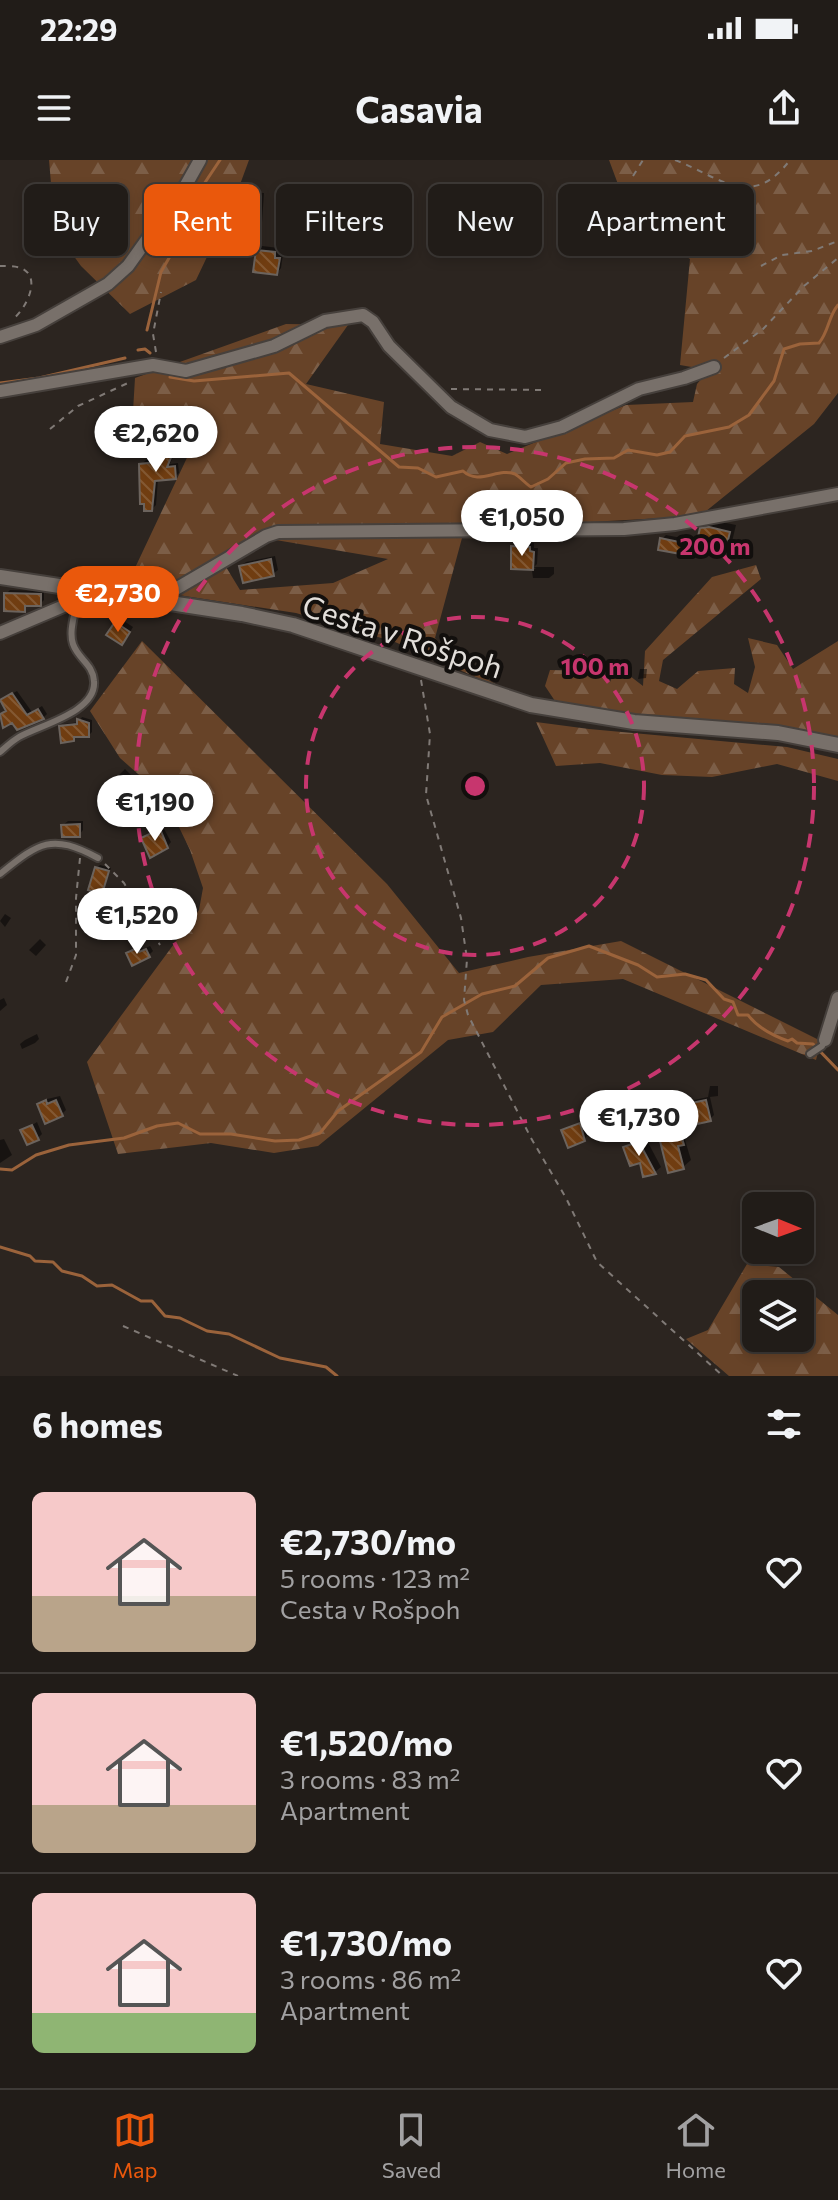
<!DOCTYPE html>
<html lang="en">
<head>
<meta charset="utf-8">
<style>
	:root { --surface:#211c18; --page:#2d2925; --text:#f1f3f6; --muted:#a2a1a2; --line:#3e3a37; --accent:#ea580c }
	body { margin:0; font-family:Commissioner,sans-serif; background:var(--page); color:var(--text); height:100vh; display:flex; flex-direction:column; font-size:30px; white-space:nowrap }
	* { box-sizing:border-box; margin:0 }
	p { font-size:26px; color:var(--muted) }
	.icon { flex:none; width:44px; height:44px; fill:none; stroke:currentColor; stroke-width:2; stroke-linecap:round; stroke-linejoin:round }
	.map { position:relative; height:1216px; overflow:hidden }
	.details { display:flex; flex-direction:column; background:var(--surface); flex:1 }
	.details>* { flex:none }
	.guide { position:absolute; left:24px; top:24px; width:790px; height:72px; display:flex; gap:16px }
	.needle { width:52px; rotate:91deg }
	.buttons { position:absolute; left:742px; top:1032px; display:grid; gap:16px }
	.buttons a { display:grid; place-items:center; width:72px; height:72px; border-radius:12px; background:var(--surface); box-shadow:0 4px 12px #0003,0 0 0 2px var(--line); font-size:40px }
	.price { position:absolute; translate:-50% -68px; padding:0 18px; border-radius:28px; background:#fff; color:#222; font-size:26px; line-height:52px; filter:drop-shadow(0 2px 4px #0008) }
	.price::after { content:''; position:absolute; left:50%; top:48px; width:24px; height:18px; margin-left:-12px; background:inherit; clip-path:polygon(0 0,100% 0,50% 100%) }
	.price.on { background:var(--accent); color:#fff }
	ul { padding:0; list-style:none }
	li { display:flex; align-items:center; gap:24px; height:200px; padding:0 32px }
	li+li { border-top:2px solid var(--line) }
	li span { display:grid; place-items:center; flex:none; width:224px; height:160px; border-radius:12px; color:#555 }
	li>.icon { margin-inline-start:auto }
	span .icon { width:96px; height:96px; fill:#fffc; stroke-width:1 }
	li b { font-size:34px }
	h2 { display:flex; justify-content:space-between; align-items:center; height:96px; padding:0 32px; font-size:34px }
	.chip { padding:0 28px; border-radius:12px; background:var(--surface); box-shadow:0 4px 12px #0003,0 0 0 2px var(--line); font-size:28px; line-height:72px }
	.chip.on { background:var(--accent); color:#fff }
	.status { display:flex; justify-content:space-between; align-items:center; height:56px; padding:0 40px; background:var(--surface); direction:ltr }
	.status svg { height:22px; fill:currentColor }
	header { display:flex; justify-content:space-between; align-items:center; height:104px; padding:0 32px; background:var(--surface); font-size:36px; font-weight:700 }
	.menu { display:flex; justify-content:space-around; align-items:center; height:112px; border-top:2px solid var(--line); background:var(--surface); font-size:22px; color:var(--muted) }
	.menu a { display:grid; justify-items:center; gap:4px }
	.menu .on { color:var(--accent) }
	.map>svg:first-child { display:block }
	.forest { fill:url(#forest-firs); fill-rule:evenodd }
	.shadow { fill:#0007 }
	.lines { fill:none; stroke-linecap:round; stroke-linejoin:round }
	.stream { stroke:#9b633b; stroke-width:3 }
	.building { fill:url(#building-back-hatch); stroke:#6b635d; stroke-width:2 }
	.service-casing { stroke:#46403c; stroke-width:10 }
	.minor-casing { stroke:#46403c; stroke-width:16 }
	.tertiary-casing { stroke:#46403c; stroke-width:18 }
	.path { stroke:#807a76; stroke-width:2; stroke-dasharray:6 6; stroke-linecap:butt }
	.service { stroke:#78706a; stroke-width:6 }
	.minor { stroke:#78706a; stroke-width:12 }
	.tertiary { stroke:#78706a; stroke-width:14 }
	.ring { fill:none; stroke:#c7366e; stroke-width:4; stroke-dasharray:14 10 }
	.labels { text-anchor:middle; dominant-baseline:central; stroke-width:8; stroke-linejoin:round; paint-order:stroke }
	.street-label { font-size:30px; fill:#e2deda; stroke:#120f0d }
	.centre { fill:#c7366e; stroke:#120f0d; stroke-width:4 }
	.ring-label { font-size:24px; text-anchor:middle; font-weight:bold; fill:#c7366e; stroke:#120f0d; stroke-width:8; stroke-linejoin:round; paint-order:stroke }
</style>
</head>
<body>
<div class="status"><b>22:29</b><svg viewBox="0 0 49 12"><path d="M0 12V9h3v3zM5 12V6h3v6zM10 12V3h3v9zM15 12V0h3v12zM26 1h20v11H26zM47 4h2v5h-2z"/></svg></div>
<header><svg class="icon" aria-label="menu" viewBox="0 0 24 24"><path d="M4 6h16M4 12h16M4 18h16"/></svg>Casavia<svg class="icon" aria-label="share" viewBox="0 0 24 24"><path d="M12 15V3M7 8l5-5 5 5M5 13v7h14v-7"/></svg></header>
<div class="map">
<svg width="838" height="1216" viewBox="0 0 838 1216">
	<defs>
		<pattern id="forest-firs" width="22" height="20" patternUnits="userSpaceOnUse" patternTransform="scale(2)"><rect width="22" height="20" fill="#674328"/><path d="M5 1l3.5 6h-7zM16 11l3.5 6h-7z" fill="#7c5e47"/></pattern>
		<pattern id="building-back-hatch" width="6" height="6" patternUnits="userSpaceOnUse" patternTransform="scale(2)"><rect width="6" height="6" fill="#703d11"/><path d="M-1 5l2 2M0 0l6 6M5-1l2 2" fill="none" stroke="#845933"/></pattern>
	</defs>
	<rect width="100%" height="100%" fill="#2c2520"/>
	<path class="forest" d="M49 0H249L235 38 196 120 130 154 81 106 55 70Z
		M609 0H838V233L814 264 700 356 589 362 559 380 462 378 435 478 458 503 508 531 395 482 296 453 126 427 193 285 165 274 131 285 135 218 286 164 348 165 306 224 384 242 380 284 452 296 480 282 507 294 626 245 693 242 697 224 709 210 680 205 690 99 631 59ZM258 377 388 399 333 423 240 430 223 402Z
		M756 405 761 419 663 500 659 521 677 529 698 511 735 508 734 524 748 533 755 507 748 478 777 485 793 509 838 481V579L619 556 557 544 545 526 550 510 593 511 610 522 617 506 643 526 645 491 712 417Z
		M142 481 387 724 459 813 528 797 621 781 821 881 816 900 623 819 541 825 493 872 448 880 318 986 274 993 211 983 118 994 87 902 199 750 203 728 190 690 165 638 120 598 90 551Z
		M536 562 589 569 787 587 838 599V621L777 604 712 617 662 615 600 603 556 606Z
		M747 1104 779 1107 838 1155V1216H729L686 1179 708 1170ZM756 1134H800V1178H756Z"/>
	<path class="shadow" d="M249 32 264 33 261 77 254 84 242 39Z
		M262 86 279 88 278 94H283L281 108 277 113 258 91Z
		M168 280 178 284 170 304 178 303 179 313 175 317 158 319 156 345 152 349 141 305 146 300 160 299Z
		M130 284H138L137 292H128Z
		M717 361 736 365 731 386 723 394 702 370 710 362Z
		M666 375 687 379 685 388 681 392 662 379Z
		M518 383H534V388H538L537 404 534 407H554V414L549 418H533L532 411 536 408 513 407V387Z
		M275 396 278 410 273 414 241 406 246 402Z
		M10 430 44 431V440L40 444H28L24 450 6 434Z
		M121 459 133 467 126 479 117 464Z
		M640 509H647L646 518 638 519Z
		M17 531 32 552 42 546 47 554 43 558 13 560 4 565 0 556 8 550 6 537Z
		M82 557 92 560V572L89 575H77L73 579 61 567 64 564 79 562Z
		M125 609 132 616 120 628 113 621Z
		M164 650 169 661 162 665 171 682 167 687 143 679 160 668 154 656Z
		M68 661H83V670L79 675 63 665Z
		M100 705 111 708 102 732 97 708Z
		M5 754 11 758 5 767 0 761Z
		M40 779 46 785 36 796 29 790Z
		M141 785 143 789 150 786 153 791 149 795 129 794Z
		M4 838 7 845 0 851V840Z
		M37 874 39 879 35 883 22 889 20 884 25 880Z
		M710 926H718V936L710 937 714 955 710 959 687 965 690 976 685 980 691 1000 683 1007 659 970 666 963 688 957 686 950 694 940 708 937Z
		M60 936 66 950 62 954 39 945 43 940Z
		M584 960 588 975 584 979 563 971Z
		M37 962 42 974 38 978 23 971Z
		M643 973 661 1007 655 1012 645 1015 641 1000 626 988Z
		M4 979 12 995 0 1003V980Z"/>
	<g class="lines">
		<path class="stream" d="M147 170 161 112 181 77 204 24 220 0
			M138 190 145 189 150 193
			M170 217 194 221 289 213 399 307 418 308 436 317 463 311C479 326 498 307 515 314 520 317 526 324 531 327L548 319 566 303 585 299 614 298 628 290 657 295 670 292 685 276 729 267 749 255 774 221 784 189 800 184 819 183C829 171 828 157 838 145
			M0 223 39 218 125 198
			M0 1009 12 1010 36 995 69 985 124 978 157 966 178 963 200 974H231L275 981 299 980 320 973 338 951 421 892 442 857 482 834 515 826 548 798 589 786 638 805 657 817 685 814 706 820 724 839 733 842 738 855H748C757 867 774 876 788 881L792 879 797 883 813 884 838 910
			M0 1087 30 1096 35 1101 53 1102 62 1111 82 1116 97 1126 112 1125 141 1141H152L165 1156 180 1158 207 1171 229 1174 280 1198 326 1207 337 1216"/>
	</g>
	<path class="building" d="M240 38 258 40 254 86 234 84Z
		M256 90 275 92V98H280L277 115 253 112Z
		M167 277 178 281 167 307 175 306 176 319 155 321 152 351H144V344H140L139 304 157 302Z
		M709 367 730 372 724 396 707 392 706 383 697 381 700 368Z
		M660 378 684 383 681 394 658 390Z
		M511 386 530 387V391L534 392 533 410 511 409Z
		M271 399 274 416 243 423 239 406Z
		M4 433 41 434V446H25V452L4 451Z
		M115 462 130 472 122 485 106 475Z
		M12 533 27 555 38 549 44 559 17 570 12 563 3 568 0 554 6 551 0 540Z
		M77 559 89 563V577H74V581L61 583 59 566 77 564Z
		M80 664V677H62L61 665Z
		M160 669 168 688 150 698 141 678Z
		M95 707 109 711 102 734 88 730Z
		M137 788 139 792 146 789 150 797 132 806 126 793Z
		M46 940 47 944 56 940 63 956 45 964 37 944Z
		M706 940 711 961 688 966 684 950 688 949 687 944Z
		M580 963 585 981 568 988 561 970Z
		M678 964 684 985 678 986 684 1009 668 1013 657 969Z
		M32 965 39 980 27 985 20 970Z
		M637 978 639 982 656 1014 643 1017 640 1003 630 1006 623 987 635 983 634 979Z"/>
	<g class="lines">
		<g class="service-casing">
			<path id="service" d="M0 592C6 587 12 581 19 577 40 565 97 552 94 521 93 504 78 499 73 484 68 469 77 451 77 435
				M0 714C40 682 51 673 98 698
				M810 894 822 886 825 880"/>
		</g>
		<g class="minor-casing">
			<path id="minor" d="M0 177 36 165 108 124 128 106 186 25 200 0
				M0 231 153 205 186 211 274 186 325 161 363 155 373 162 389 186 451 247 490 270 525 277 562 267 639 229 684 218 714 207
				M160 442 162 437 266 376 278 372 624 369 675 364 838 334
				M0 473 66 445 82 431
				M825 880 838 838"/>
		</g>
		<g class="tertiary-casing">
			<path id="tertiary" d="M0 417 242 454 293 465 531 545 634 562 778 573 838 585"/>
		</g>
		<path class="path" d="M675 0C720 17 751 51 790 0
			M633 16 643 0
			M0 106C6 106 15 106 21 108 43 117 25 150 13 159
			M761 106 782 95 812 91 838 81
			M156 192 153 174 161 132
			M724 198 763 169 804 126 838 98
			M451 229 544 230
			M50 269 78 246 130 222
			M421 520 430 574 426 635 461 758 467 799 464 840 468 855 531 978 566 1038 597 1102 723 1216
			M105 704 124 723 160 785
			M66 822 76 795V738L80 698
			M123 1166 238 1216"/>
		<use href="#service" class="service"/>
		<use href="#minor" class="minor"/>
		<use href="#tertiary" class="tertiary"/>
	</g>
	<g class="ring">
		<circle cx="475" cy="626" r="169"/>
		<circle cx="475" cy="626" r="339"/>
	</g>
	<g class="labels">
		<g class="street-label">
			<text transform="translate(403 475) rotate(18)">Cesta v Rošpoh</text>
		</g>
	</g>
	<circle cx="475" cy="626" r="12" class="centre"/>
	<g class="ring-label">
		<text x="715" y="395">200 m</text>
		<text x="595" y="515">100 m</text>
	</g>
</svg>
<div class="buttons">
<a><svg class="needle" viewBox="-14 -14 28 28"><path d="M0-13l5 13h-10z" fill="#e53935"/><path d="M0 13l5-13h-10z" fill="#a2a1a2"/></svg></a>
<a><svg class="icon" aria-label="layers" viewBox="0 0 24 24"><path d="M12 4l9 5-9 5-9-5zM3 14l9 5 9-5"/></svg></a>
</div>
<b class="price" style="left:156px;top:314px">€2,620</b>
<b class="price" style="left:522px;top:398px">€1,050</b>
<b class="price on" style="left:118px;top:474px">€2,730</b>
<b class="price" style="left:155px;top:683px">€1,190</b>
<b class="price" style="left:137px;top:796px">€1,520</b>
<b class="price" style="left:639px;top:998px">€1,730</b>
<div class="guide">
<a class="chip">Buy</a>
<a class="chip on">Rent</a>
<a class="chip">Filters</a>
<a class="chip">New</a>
<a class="chip">Apartment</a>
</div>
</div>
<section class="details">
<h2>6 homes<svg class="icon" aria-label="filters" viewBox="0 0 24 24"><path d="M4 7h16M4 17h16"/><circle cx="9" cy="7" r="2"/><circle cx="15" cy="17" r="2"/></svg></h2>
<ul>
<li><span style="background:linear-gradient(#f6c9c9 65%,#b9a48a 0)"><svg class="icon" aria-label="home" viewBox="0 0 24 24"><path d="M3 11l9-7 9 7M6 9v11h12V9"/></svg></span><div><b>€2,730/mo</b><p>5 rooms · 123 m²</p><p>Cesta v Rošpoh</p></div><svg class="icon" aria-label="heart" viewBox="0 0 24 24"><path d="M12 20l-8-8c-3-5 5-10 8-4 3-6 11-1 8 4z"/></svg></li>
<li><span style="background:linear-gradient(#f6c9c9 70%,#b9a48a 0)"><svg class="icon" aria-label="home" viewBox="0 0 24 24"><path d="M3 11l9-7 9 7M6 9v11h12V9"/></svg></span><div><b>€1,520/mo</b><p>3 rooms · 83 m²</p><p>Apartment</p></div><svg class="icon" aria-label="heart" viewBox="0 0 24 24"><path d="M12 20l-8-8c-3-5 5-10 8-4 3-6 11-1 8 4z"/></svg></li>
<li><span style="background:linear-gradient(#f6c9c9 75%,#8fb573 0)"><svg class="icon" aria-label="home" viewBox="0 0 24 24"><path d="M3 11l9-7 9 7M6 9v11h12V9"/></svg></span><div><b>€1,730/mo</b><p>3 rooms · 86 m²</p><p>Apartment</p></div><svg class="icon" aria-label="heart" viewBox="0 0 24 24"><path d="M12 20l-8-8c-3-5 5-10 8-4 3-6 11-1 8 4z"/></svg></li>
</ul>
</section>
<nav class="menu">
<a class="on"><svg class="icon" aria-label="map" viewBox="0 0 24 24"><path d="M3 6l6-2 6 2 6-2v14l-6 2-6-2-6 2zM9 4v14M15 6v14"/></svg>Map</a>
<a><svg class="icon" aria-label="saved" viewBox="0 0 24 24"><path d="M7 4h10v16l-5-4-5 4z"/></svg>Saved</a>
<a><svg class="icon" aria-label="home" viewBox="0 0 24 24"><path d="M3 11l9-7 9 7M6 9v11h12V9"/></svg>Home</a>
</nav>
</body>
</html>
